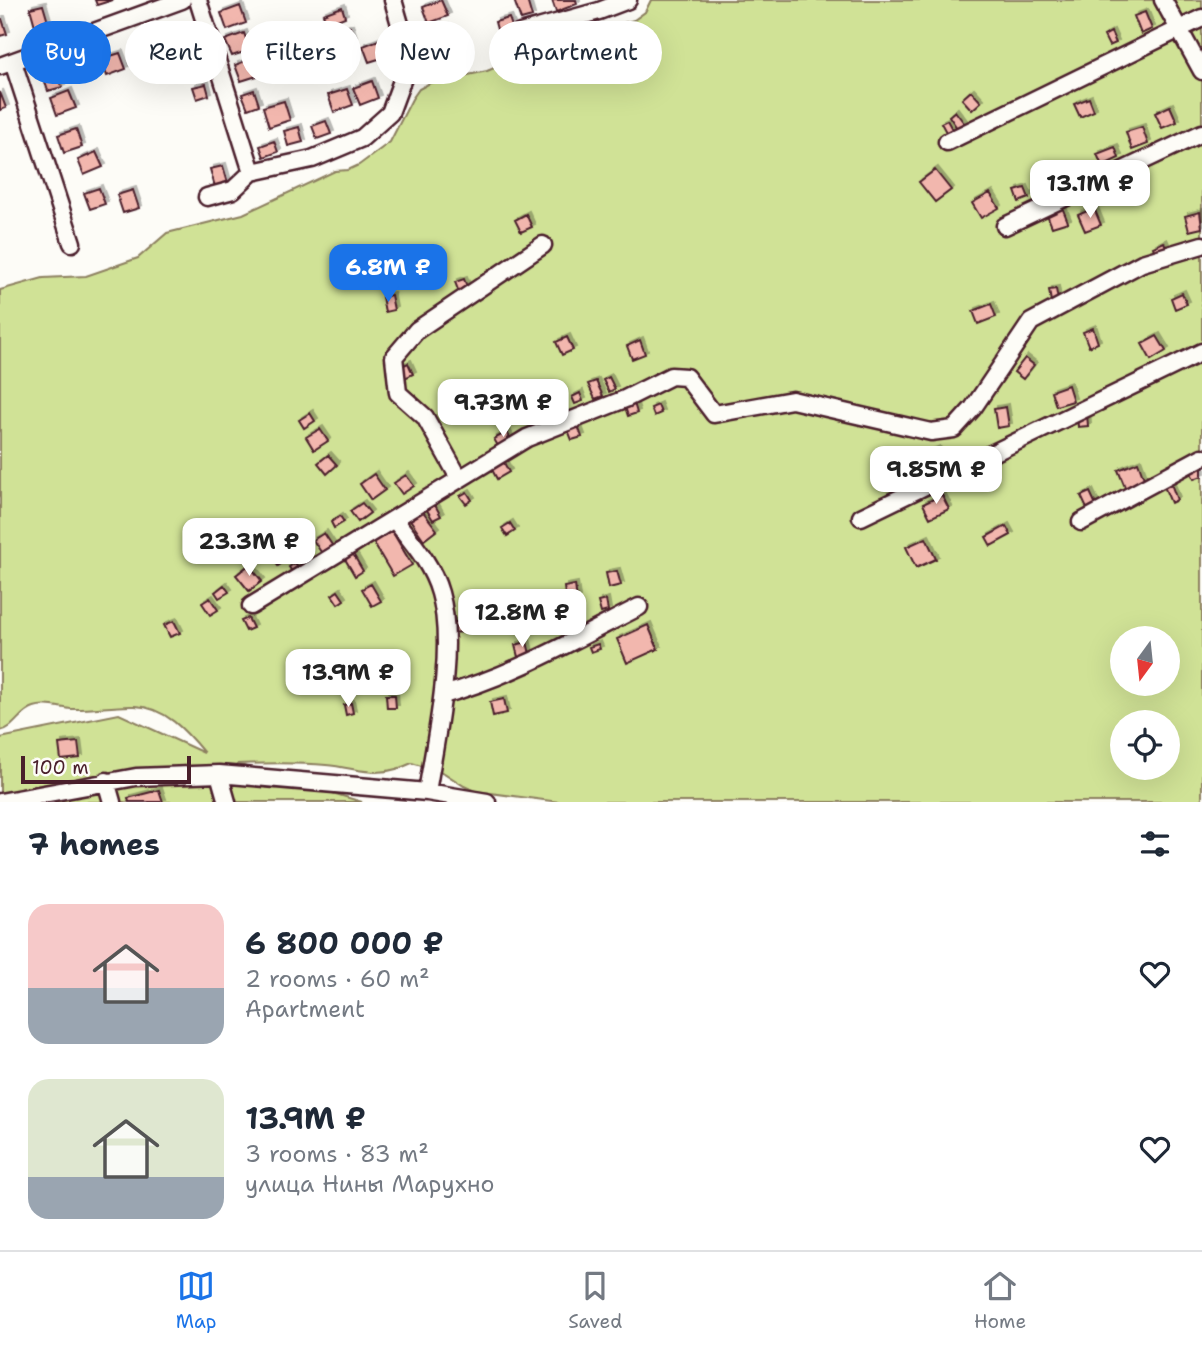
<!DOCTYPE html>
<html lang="en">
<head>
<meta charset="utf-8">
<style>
	:root { --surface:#fff; --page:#f6f6f7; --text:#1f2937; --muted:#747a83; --line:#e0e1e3; --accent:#1a73e8 }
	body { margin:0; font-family:"Shantell Sans",sans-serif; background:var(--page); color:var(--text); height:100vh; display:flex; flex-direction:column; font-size:26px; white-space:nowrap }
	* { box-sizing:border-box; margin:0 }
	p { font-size:23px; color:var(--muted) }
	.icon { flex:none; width:38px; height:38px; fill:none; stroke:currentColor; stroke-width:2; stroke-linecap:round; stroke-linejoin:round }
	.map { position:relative; height:802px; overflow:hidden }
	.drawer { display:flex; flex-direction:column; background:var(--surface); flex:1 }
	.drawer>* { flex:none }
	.top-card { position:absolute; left:21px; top:21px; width:700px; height:63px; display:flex; gap:14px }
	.needle { width:46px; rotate:195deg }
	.buttons { position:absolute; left:1110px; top:626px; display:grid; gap:14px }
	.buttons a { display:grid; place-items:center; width:70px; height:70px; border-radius:50%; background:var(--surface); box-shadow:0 7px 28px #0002; font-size:35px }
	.scale { position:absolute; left:21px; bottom:18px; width:170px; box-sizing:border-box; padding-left:7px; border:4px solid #4a1f2b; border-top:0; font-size:19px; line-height:24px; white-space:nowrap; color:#4a1f2b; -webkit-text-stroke:5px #fdfcf7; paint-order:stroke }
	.price { position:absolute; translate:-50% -60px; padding:0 16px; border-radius:14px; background:#fff; color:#222; font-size:23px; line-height:46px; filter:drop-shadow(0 2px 4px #0008) }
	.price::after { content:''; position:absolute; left:50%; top:42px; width:21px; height:16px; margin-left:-10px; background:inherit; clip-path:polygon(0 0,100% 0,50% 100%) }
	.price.on { background:var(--accent); color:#fff }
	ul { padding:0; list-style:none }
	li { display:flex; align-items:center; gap:21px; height:175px; padding:0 28px }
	li span { display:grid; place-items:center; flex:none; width:196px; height:140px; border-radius:21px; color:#555 }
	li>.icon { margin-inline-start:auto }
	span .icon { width:84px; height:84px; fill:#fffc; stroke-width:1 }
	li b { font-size:30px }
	h2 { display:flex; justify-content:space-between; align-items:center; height:84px; padding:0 28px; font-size:30px }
	.chip { padding:0 24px; border-radius:32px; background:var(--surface); box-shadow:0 7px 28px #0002; font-size:24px; line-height:63px }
	.chip.on { background:var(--accent); color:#fff }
	.dock { display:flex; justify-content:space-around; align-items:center; height:98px; border-top:2px solid var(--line); background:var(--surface); font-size:19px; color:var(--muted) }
	.dock a { display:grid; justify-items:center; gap:4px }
	.dock .on { color:var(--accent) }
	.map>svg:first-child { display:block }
	.green { fill:#d0e296; stroke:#8d8060; stroke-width:2; fill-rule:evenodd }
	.building { fill:#f2b7ae; stroke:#4a1f2b; stroke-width:2; filter:url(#shadow) }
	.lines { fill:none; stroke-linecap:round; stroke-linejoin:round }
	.minor-casing { stroke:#4a1f2b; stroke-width:21 }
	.minor { stroke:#fdfcf7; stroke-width:16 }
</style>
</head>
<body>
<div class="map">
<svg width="1202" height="802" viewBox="0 0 1202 802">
	<defs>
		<filter id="shadow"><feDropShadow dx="3" dy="-3" stdDeviation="0" flood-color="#0004"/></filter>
	</defs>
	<rect width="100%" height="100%" fill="#fdfcf7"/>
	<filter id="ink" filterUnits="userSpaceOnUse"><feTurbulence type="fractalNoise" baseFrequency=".0143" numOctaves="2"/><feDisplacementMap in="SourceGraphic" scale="14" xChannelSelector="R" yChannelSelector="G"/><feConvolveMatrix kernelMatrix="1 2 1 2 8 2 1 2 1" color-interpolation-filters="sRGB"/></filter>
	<g filter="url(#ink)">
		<path class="green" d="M651 0H1202V802H559L475 791 464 786 444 773 412 763C376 780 360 768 326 765 297 762 266 763 237 764L362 802H0V738L119 714 204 753C186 731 165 707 135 706 114 705 92 710 71 709 59 708 46 703 34 707 20 711 14 729 0 731V290L43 278 86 276 138 258 167 233 243 214 335 171 348 170 359 165 390 142 412 99 419 89 430 83 487 71 560 41 634 20 645 12ZM1122 639H1167V684H1122ZM1122 723H1167V768H1122Z"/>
		<path class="building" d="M95 0H113L97 5Z
			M441 0 448 16 429 23 423 7Z
			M514 0H527L532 17 521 20Z
			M552 0H576L577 4 556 12Z
			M43 5 48 22 35 26 30 8Z
			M240 6 246 23 227 30 221 13Z
			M342 7 345 17 327 24 323 14Z
			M1145 12 1152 29 1141 34 1134 16Z
			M509 18 513 29 498 33 495 22Z
			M0 19H2L7 34 0 36Z
			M350 27 355 43 324 51 320 35Z
			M446 27 453 43 434 50 428 34Z
			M1111 32 1116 43 1109 46 1104 36Z
			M244 33 250 50 232 56 225 40Z
			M381 39 388 56 369 62 363 46Z
			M152 43 158 60 140 67 133 50Z
			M193 48 198 63 189 65 185 50Z
			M120 53 126 69 107 76 101 59Z
			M253 58 260 75 241 81 235 65Z
			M57 71 62 87 48 91 43 76Z
			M372 81 378 98 360 105 353 88Z
			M206 84 209 95 197 99 193 87Z
			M347 89 353 105 334 112 328 95Z
			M254 90 259 105 248 109 242 94Z
			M69 91 76 108 57 115 51 98Z
			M971 91 981 102 972 110 962 99Z
			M0 92 6 108 0 110Z
			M1089 98 1094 111 1080 117 1074 104Z
			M284 101 290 120 269 127 263 107Z
			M1170 106 1177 122 1162 128 1155 113Z
			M955 111 964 123 957 128 949 116Z
			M947 120 953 131 947 134 941 123Z
			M326 121 331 134 317 139 312 126Z
			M299 127 303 142 288 146 284 131Z
			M1142 127 1148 144 1132 150 1126 132Z
			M76 129 82 147 64 153 58 135Z
			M274 141 278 152 264 157 260 146Z
			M1115 147 1119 158 1102 166 1097 154Z
			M96 152 103 167 84 175 78 160Z
			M223 166 228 183 215 187 210 169Z
			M935 170 951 190 935 202 919 182Z
			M1072 175 1076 183 1067 187 1063 180Z
			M99 188 105 204 90 209 84 193Z
			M1025 188 1029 198 1019 202 1015 191Z
			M1047 189 1050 194 1037 200 1035 194Z
			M133 190 139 208 123 213 117 195Z
			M990 193 999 208 981 218 972 203Z
			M1062 207 1068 222 1052 227 1046 212Z
			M1094 208 1101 225 1085 231 1078 215Z
			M1200 212 1202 228 1189 231 1185 216Z
			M526 214 532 227 521 232 515 220Z
			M1164 242 1167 249 1155 253 1153 247Z
			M464 279 469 292 460 295 455 282Z
			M1056 289 1058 300 1051 302 1049 290Z
			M1182 293 1187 304 1175 309 1171 298Z
			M391 295 394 310 385 312 382 297Z
			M991 304 996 317 978 324 973 311Z
			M1093 328 1098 343 1089 347 1083 332Z
			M1157 336 1166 351 1151 360 1142 344Z
			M567 337 573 350 562 355 556 342Z
			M640 340 645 354 632 359 627 346Z
			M1025 358 1034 365 1023 379 1014 372Z
			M408 363 413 374 405 378 400 367Z
			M609 377 615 389 609 392 603 380Z
			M596 381 603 396 595 399 588 384Z
			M1068 385 1073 401 1056 406 1051 391Z
			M580 393 583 401 575 404 572 397Z
			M494 397 503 410 490 418 482 405Z
			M549 401 555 413 545 418 538 406Z
			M634 403 637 413 628 416 625 407Z
			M658 405 661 413 654 416 651 408Z
			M1006 407 1009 426 997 428 994 409Z
			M310 413 315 421 304 428 299 420Z
			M1087 414 1088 426 1078 427 1077 415Z
			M578 426 582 437 572 440 568 430Z
			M320 429 328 441 314 450 306 437Z
			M507 432 511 440 498 446 494 439Z
			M937 449 944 465 923 474 917 457Z
			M328 455 337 465 327 474 318 463Z
			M502 459 509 472 497 479 490 466Z
			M1138 462 1146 484 1127 492 1118 470Z
			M1202 463V476L1194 479 1189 469Z
			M374 474 385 490 371 500 360 484Z
			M406 475 414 486 402 494 394 483Z
			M1170 481 1177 500 1171 503 1163 484Z
			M467 492 472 500 466 504 460 496Z
			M1090 492 1097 507 1088 511 1081 496Z
			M942 495 949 509 930 518 923 504Z
			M362 503 370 513 358 522 350 511Z
			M435 505 441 516 433 520 427 510Z
			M421 509 437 530 424 540 409 518Z
			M340 516 344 522 334 528 331 522Z
			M510 523 515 531 507 536 502 528Z
			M1006 526 1011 535 991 546 986 537Z
			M392 531 412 565 393 576 373 542Z
			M217 533 221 540 213 545 209 538Z
			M324 533 332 545 321 552 313 540Z
			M926 538 936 559 916 568 906 547Z
			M301 545 307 553 303 556 297 547Z
			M277 552 284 562 278 566 271 556Z
			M353 554 363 571 355 576 345 559Z
			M295 563 302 571 295 576 289 567Z
			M249 565 262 581 249 591 236 575Z
			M617 571 621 585 609 588 606 573Z
			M371 584 381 601 372 606 362 589Z
			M224 585 229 592 219 598 215 592Z
			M575 585 577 600 566 602 564 587Z
			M338 591 344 600 338 604 332 595Z
			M210 598 218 610 210 615 202 603Z
			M606 600 608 611 601 613 598 602Z
			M248 618 253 628 246 631 241 621Z
			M174 621 180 633 170 637 164 625Z
			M449 622H465V632L450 633Z
			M648 625 658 649 627 663 617 639Z
			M527 642 530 654 518 657 515 645Z
			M598 644 600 649 591 652 589 647Z
			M386 695H395L396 708H387Z
			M504 699 507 713 493 716 490 702Z
			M351 703 353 713 346 715 344 705Z
			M78 742 80 758 61 760 59 744Z
			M159 790 163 802H129L128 798Z"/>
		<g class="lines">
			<g class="minor-casing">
				<path id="minor" d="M198 0 252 172
					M1163 0 1202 71
					M520 33 599 11 628 0
					M13 62 72 243
					M0 66 182 0
					M947 142 1202 18
					M207 197 233 190 252 172 312 159 362 138 390 113 410 59 393 0
					M1005 226 1202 133
					M459 478 425 417 398 393 394 357 417 330 543 245
					M861 517 1202 352
					M394 519C412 542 432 564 440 593 456 647 436 737 427 792
					M1081 522 1202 457
					M251 606 527 438 625 399 671 376 686 377 714 414 792 400 931 432 954 429 973 408 1031 322 1142 263 1202 245
					M443 695C512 676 576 639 639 607
					M219 774 227 802
					M106 781 112 802
					M0 802 136 777 219 774 427 792 487 802"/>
			</g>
			<use href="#minor" class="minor"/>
		</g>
	</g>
</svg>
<div class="buttons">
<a><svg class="needle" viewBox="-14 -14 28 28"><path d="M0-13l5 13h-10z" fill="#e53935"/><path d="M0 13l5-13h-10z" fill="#747a83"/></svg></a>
<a><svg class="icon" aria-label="locate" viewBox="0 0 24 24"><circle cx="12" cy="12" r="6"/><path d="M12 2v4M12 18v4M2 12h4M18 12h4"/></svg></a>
</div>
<div class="scale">100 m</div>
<b class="price" style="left:1090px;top:220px">13.1M ₽</b>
<b class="price on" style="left:388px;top:304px">6.8M ₽</b>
<b class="price" style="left:503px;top:439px">9.73M ₽</b>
<b class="price" style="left:936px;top:506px">9.85M ₽</b>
<b class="price" style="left:249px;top:578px">23.3M ₽</b>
<b class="price" style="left:522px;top:649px">12.8M ₽</b>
<b class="price" style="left:348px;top:709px">13.9M ₽</b>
<div class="top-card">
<a class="chip on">Buy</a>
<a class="chip">Rent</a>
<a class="chip">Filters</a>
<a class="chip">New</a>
<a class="chip">Apartment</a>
</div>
</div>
<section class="drawer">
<h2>7 homes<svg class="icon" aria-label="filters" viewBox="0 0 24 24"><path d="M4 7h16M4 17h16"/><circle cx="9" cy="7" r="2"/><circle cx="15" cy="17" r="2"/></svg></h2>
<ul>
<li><span style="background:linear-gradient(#f6c9c9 60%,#9aa5b1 0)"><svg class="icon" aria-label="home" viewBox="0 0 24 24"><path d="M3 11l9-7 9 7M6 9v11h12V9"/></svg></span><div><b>6 800 000 ₽</b><p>2 rooms · 60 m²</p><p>Apartment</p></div><svg class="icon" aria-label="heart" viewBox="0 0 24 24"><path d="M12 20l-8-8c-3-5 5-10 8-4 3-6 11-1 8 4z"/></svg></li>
<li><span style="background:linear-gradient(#dfe7d0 70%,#9aa5b1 0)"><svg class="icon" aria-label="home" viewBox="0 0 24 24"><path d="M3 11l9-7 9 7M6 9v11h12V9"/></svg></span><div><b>13.9M ₽</b><p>3 rooms · 83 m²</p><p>улица Нины Марухно</p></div><svg class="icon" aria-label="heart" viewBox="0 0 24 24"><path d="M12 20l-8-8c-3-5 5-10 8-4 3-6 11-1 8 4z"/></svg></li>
</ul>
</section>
<nav class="dock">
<a class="on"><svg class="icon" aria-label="map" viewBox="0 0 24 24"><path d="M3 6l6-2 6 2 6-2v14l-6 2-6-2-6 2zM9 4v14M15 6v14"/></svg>Map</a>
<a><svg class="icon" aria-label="saved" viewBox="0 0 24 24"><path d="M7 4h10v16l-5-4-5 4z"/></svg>Saved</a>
<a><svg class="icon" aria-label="home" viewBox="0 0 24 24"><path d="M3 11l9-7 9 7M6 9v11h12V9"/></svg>Home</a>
</nav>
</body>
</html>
